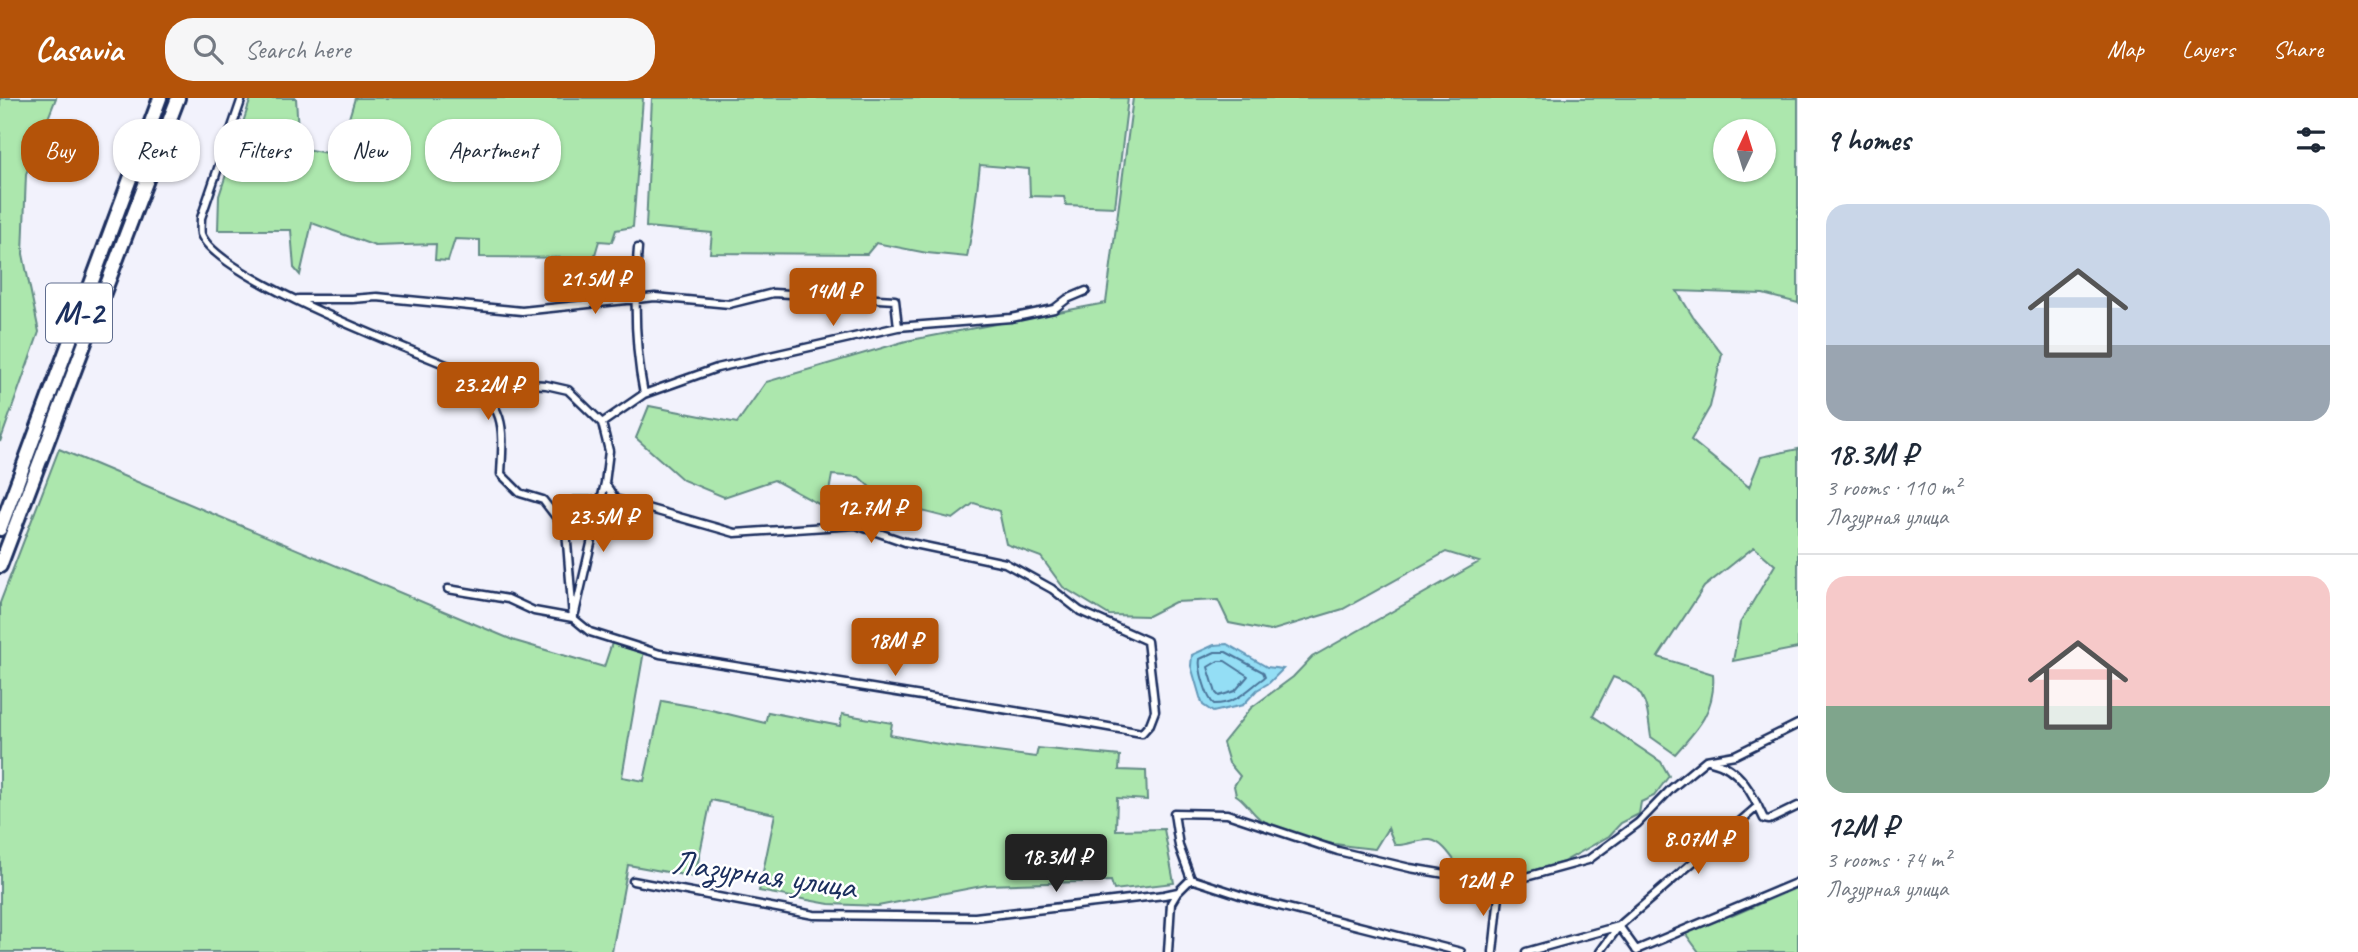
<!DOCTYPE html>
<html lang="en">
<head>
<meta charset="utf-8">
<style>
	:root { --surface:#fff; --page:#f6f6f7; --text:#1f2937; --muted:#747a83; --line:#e0e1e3; --accent:#b45309 }
	body { margin:0; font-family:Caveat,sans-serif; background:var(--page); color:var(--text); height:100vh; display:flex; flex-direction:column; font-size:26px; white-space:nowrap }
	* { box-sizing:border-box; margin:0 }
	p { font-size:23px; color:var(--muted) }
	.icon { flex:none; width:38px; height:38px; fill:none; stroke:currentColor; stroke-width:2; stroke-linecap:round; stroke-linejoin:round }
	.map { position:relative; flex:1; overflow:hidden }
	.panel { display:flex; flex-direction:column; background:var(--surface); width:560px }
	.panel>* { flex:none }
	.guide { position:absolute; left:21px; top:21px; width:665px; height:63px; display:flex; gap:14px }
	.needle { width:46px; rotate:4deg }
	.fabs { position:absolute; left:1713px; top:21px; display:grid; gap:14px }
	.fabs a { display:grid; place-items:center; width:63px; height:63px; border-radius:50%; background:var(--surface); box-shadow:0 2px 5px #0004; font-size:35px }
	.price { position:absolute; translate:-50% -60px; padding:0 16px; border-radius:7px; background:var(--accent); color:#fff; font-size:23px; line-height:46px; filter:drop-shadow(0 2px 4px #0008) }
	.price::after { content:''; position:absolute; left:50%; top:42px; width:21px; height:16px; margin-left:-10px; background:inherit; clip-path:polygon(0 0,100% 0,50% 100%) }
	.price.on { background:#222; color:#fff }
	ul { padding:0; list-style:none }
	li { display:grid; align-content:center; gap:14px; height:371px; padding:0 28px }
	li+li { border-top:2px solid var(--line) }
	li span { display:grid; place-items:center; height:217px; border-radius:21px; color:#555 }
	li>.icon { margin-inline-start:auto }
	span .icon { width:126px; height:126px; fill:#fffc; stroke-width:1 }
	li b { font-size:30px }
	h2 { display:flex; justify-content:space-between; align-items:center; height:84px; padding:0 28px; font-size:30px }
	.chip { padding:0 24px; border-radius:28px; background:var(--surface); box-shadow:0 2px 5px #0004; font-size:24px; line-height:63px }
	.chip.on { background:var(--accent); color:#fff }
	header { display:flex; align-items:center; gap:42px; box-sizing:border-box; height:98px; padding:0 35px; background:var(--accent); color:#fff }
	header strong { font-size:33px }
	nav { display:flex; gap:38px; margin-inline-start:auto; font-size:24px }
	.search { width:490px; height:63px; background:var(--page); display:flex; align-items:center; gap:18px; box-sizing:border-box; padding:0 24px; border-radius:28px; color:var(--muted); font-size:26px }
	main { display:flex; flex:1; min-height:0 }
	.map>svg:first-child { display:block }
	.green { fill:#ace7ad; stroke:#648b86; stroke-width:2; fill-rule:evenodd }
	.water { fill:#94def5; stroke:#6498b9; stroke-width:2 }
	.lines { fill:none; stroke-linecap:round; stroke-linejoin:round }
	.shore { stroke:#4b759a; stroke-width:2 }
	.street-casing { stroke:#1b2f5e; stroke-width:11 }
	.highway-casing { stroke:#1b2f5e; stroke-width:18 }
	.street { stroke:#fff; stroke-width:6 }
	.highway { stroke:#fff; stroke-width:12 }
	.labels { text-anchor:middle; dominant-baseline:central; stroke-width:5; stroke-linejoin:round; paint-order:stroke }
	.shield { fill:#fff; stroke:#5f6d8e; stroke-width:2 }
	.shield-label { font-size:33px; font-weight:bold; fill:#1b2f5e }
	.street-label { font-size:35px; fill:#1b2f5e; stroke:#fff }
</style>
</head>
<body>
<header>
<strong>Casavia</strong>
<div class="search"><svg class="icon" aria-label="search" viewBox="0 0 24 24"><circle cx="10" cy="10" r="6"/><path d="M15 15l6 6"/></svg>Search here</div>
<nav><a>Map</a><a>Layers</a><a>Share</a></nav>
</header>
<main>
<div class="map">
<svg width="1798" height="854" viewBox="0 0 1798 854">
	<rect width="100%" height="100%" fill="#f2f2fc"/>
	<filter id="ink" filterUnits="userSpaceOnUse"><feTurbulence type="fractalNoise" baseFrequency=".0143" numOctaves="2"/><feDisplacementMap in="SourceGraphic" scale="14" xChannelSelector="R" yChannelSelector="G"/><feConvolveMatrix kernelMatrix="1 2 1 2 8 2 1 2 1" color-interpolation-filters="sRGB"/></filter>
	<g filter="url(#ink)">
		<path class="green" d="M0 0H56L26 76 23 156 39 234 0 344Z
			M251 0H296L299 50 338 57 355 0H643L633 129 616 132 612 144 599 143 594 160 480 159V142L455 141 448 163 435 162 436 146 375 148 312 125 300 177 294 170 291 132H218L219 98Z
			M652 0H1128L1115 109 1066 107 1064 99 1030 98 1029 71 980 67 972 133 967 159 927 155 876 145 867 156 710 155 712 135 646 129Z
			M1133 0H1798V205L1763 196 1677 193 1693 219 1722 256 1710 309 1691 342 1749 389 1761 359 1798 351V550L1733 563 1740 525 1775 467 1754 449 1704 489 1658 559 1713 576C1716 612 1698 631 1675 656L1651 639C1646 606 1648 591 1613 579L1593 618 1661 664 1669 678 1654 698 1641 704 1639 716 1621 725 1609 738 1563 764 1523 775 1473 771 1462 773C1454 763 1443 743 1430 742 1418 741 1407 748 1395 747L1388 730 1375 751C1335 747 1293 742 1259 720 1250 713 1246 703 1236 697L1234 688 1240 678 1229 665 1223 645 1251 610 1293 579 1312 559 1479 464 1446 454 1343 511 1270 533 1229 525 1218 502 1175 504 1148 518 1109 517 1063 489 1041 459 1006 446 999 413 974 405 953 421 886 404 859 379 832 377 826 410 774 382 724 399 683 382 636 340 649 308 737 325 766 284 906 243 1106 205ZM1726 33H1764V72H1726Z
			M59 351 515 543 604 569 612 545 644 553 622 679 644 683 662 603 707 611 765 625 768 614 840 628 842 616 892 625 890 637 950 648 1036 659 1038 650 1120 658 1119 672 1146 673 1147 702 1117 700 1116 732 1164 731 1174 785 1114 792 1111 783 987 787 878 808 829 806 759 793 775 716 711 702 695 779 628 767 612 854H0V505Z
			M573 398H595L586 433H578Z
			M1798 789V854H1699L1685 835 1693 829 1728 816 1732 818Z"/>
		<path class="water" d="M1227 546 1267 569 1283 571 1269 585 1257 592 1243 607 1213 614 1203 607 1200 599 1191 568 1192 557 1214 547Z"/>
		<g class="lines">
			<path class="shore" d="M1215 554H1226L1263 574 1265 579C1248 591 1237 606 1214 606 1207 601 1198 570 1200 561Z
				M1218 563H1225L1248 578 1235 593 1219 598 1216 595 1208 569Z"/>
			<g class="street-casing">
				<path id="street" d="M242 0 201 120C201 124 200 132 201 136 217 180 417 254 466 275L492 284 546 287 568 292 602 325 609 353 605 385 575 515
					M638 150C634 199 634 247 644 296
					M298 201H352L377 199 522 213 655 199 729 206 773 195 895 202 898 229
					M466 275C505 314 504 322 501 376L520 395 543 402 566 432 573 520 590 534 660 556 1052 619 1142 635 1150 626 1155 613 1147 543 1080 513 1052 491 1005 465 905 444 856 427 735 435 615 401 605 385
					M602 325 644 296 717 270 898 229 1011 220 1054 211 1067 201 1086 193
					M448 491 508 501 534 513 573 520
					M1711 663C1740 669 1753 697 1764 721L1769 722 1798 708
					M1191 781 1179 748 1174 715 1227 716 1338 753 1410 770 1493 784 1515 782 1588 762 1638 725 1672 690 1706 662 1735 657 1798 626
					M633 783 814 817 975 819 1164 797 1178 794 1191 781 1252 801 1461 854
					M1636 852 1798 784
					M1168 854 1171 805 1177 795
					M1493 854 1499 798 1493 784
					M1526 854 1619 828 1637 853
					M1600 854 1619 828 1758 708"/>
			</g>
			<g class="highway-casing">
				<path id="highway" d="M0 431 160 0
					M0 468 178 0"/>
			</g>
			<use href="#street" class="street"/>
			<use href="#highway" class="highway"/>
		</g>
	</g>
	<g class="labels">
		<rect class="shield" x="46" y="185.5" width="66" height="59" rx="5"/>
		<g class="shield-label">
			<text x="79" y="215">М-2</text>
		</g>
		<g class="street-label">
			<text transform="translate(764 776) rotate(8)">Лазурная улица</text>
		</g>
	</g>
</svg>
<div class="fabs">
<a><svg class="needle" viewBox="-14 -14 28 28"><path d="M0-13l5 13h-10z" fill="#e53935"/><path d="M0 13l5-13h-10z" fill="#747a83"/></svg></a>
</div>
<b class="price" style="left:595px;top:218px">21.5M ₽</b>
<b class="price" style="left:833px;top:230px">14M ₽</b>
<b class="price" style="left:488px;top:324px">23.2M ₽</b>
<b class="price" style="left:871px;top:447px">12.7M ₽</b>
<b class="price" style="left:603px;top:456px">23.5M ₽</b>
<b class="price" style="left:895px;top:580px">18M ₽</b>
<b class="price" style="left:1698px;top:778px">8.07M ₽</b>
<b class="price on" style="left:1056px;top:796px">18.3M ₽</b>
<b class="price" style="left:1483px;top:820px">12M ₽</b>
<div class="guide">
<a class="chip on">Buy</a>
<a class="chip">Rent</a>
<a class="chip">Filters</a>
<a class="chip">New</a>
<a class="chip">Apartment</a>
</div>
</div>
<section class="panel">
<h2>9 homes<svg class="icon" aria-label="filters" viewBox="0 0 24 24"><path d="M4 7h16M4 17h16"/><circle cx="9" cy="7" r="2"/><circle cx="15" cy="17" r="2"/></svg></h2>
<ul>
<li><span style="background:linear-gradient(#c9d6e8 65%,#9aa5b1 0)"><svg class="icon" aria-label="home" viewBox="0 0 24 24"><path d="M3 11l9-7 9 7M6 9v11h12V9"/></svg></span><div><b>18.3M ₽</b><p>3 rooms · 110 m²</p><p>Лазурная улица</p></div></li>
<li><span style="background:linear-gradient(#f6c9c9 60%,#7fa58c 0)"><svg class="icon" aria-label="home" viewBox="0 0 24 24"><path d="M3 11l9-7 9 7M6 9v11h12V9"/></svg></span><div><b>12M ₽</b><p>3 rooms · 74 m²</p><p>Лазурная улица</p></div></li>
</ul>
</section>
</main>
</body>
</html>
